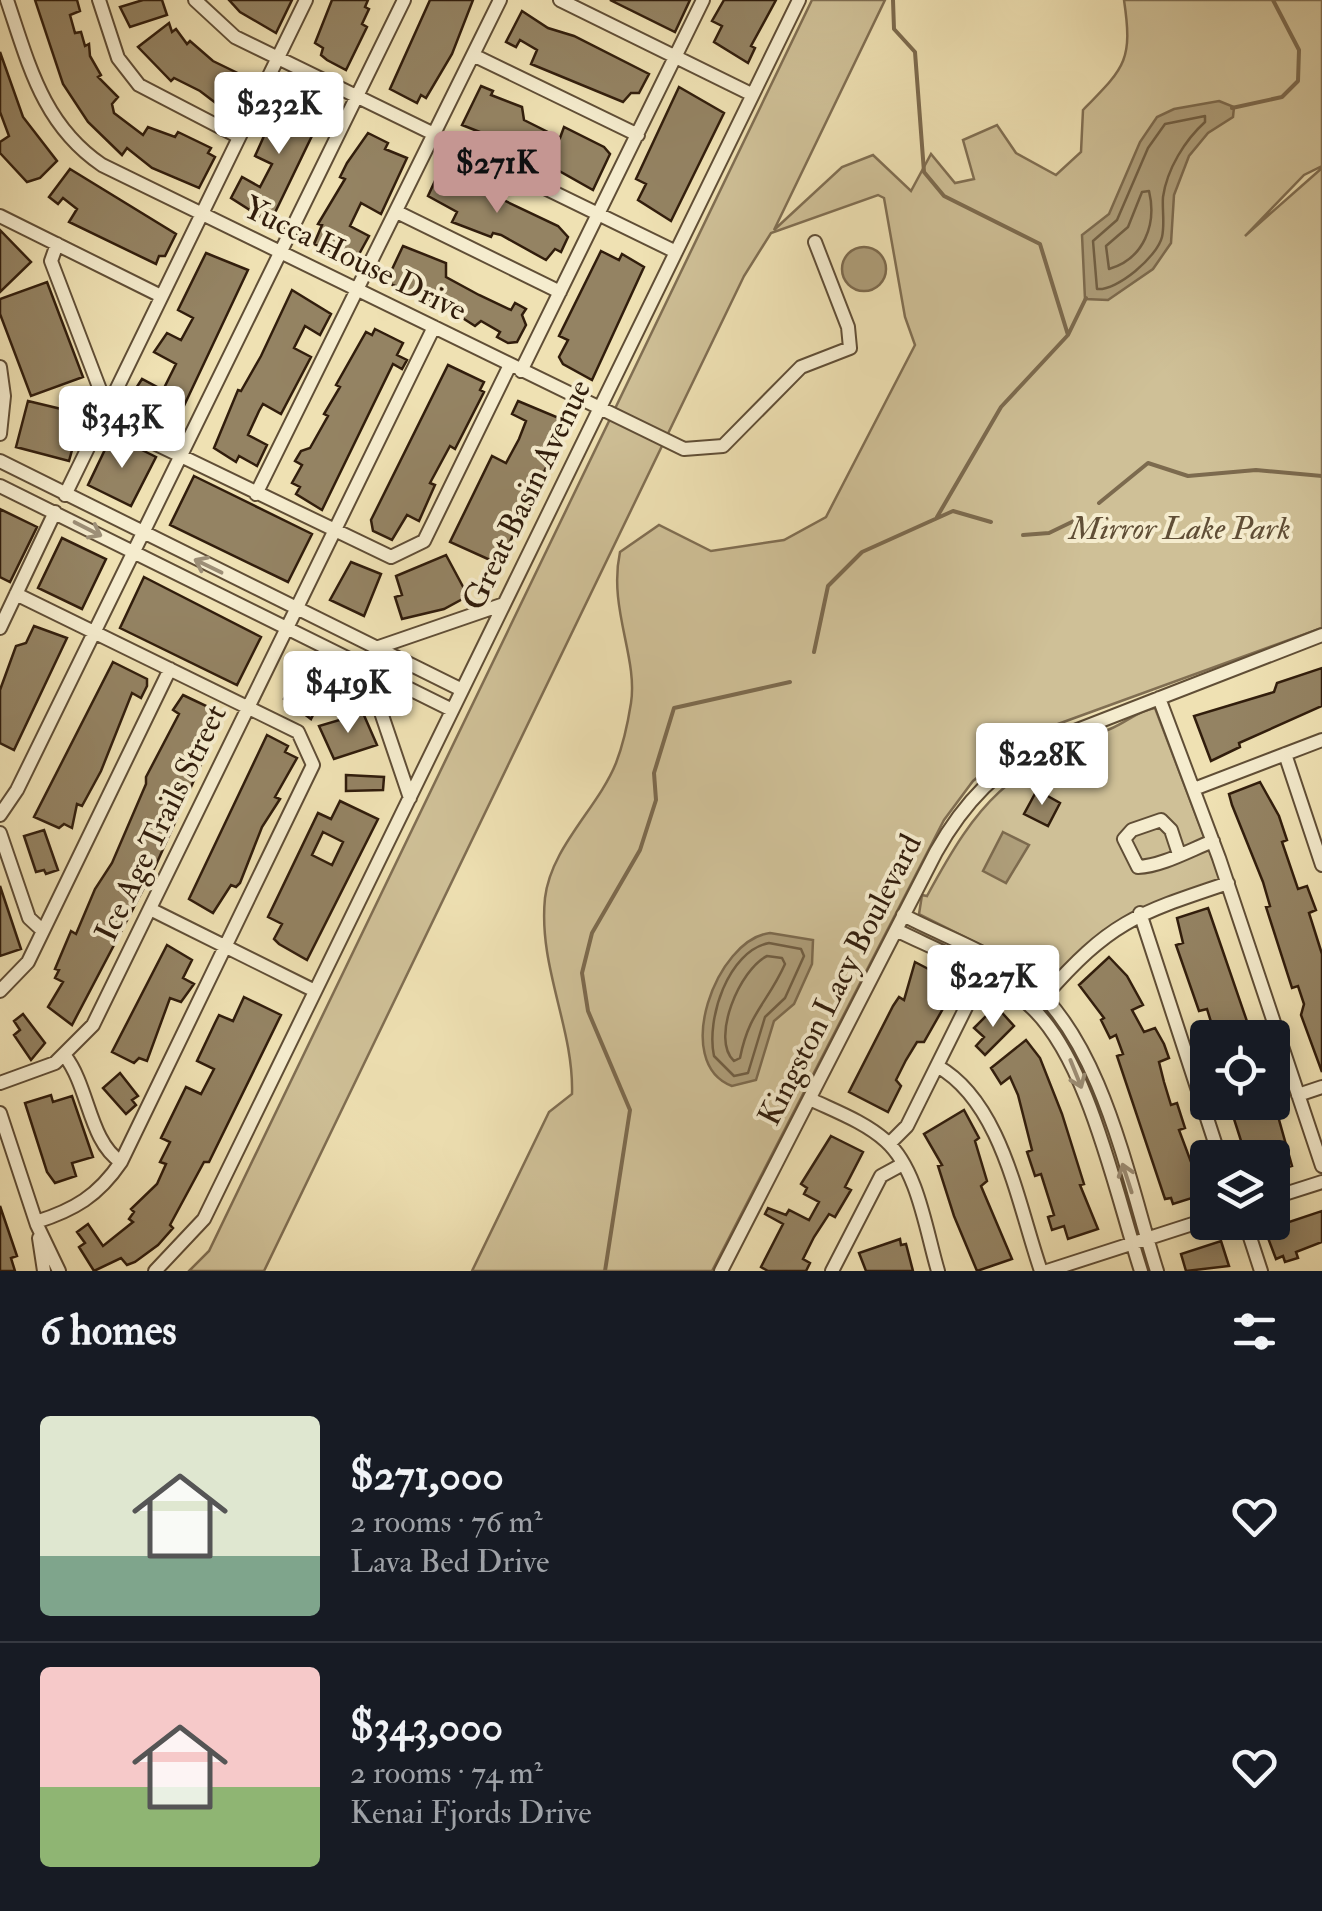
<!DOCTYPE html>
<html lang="en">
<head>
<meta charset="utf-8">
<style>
	:root { --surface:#171b24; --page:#242831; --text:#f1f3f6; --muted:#9ea1a6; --line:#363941; --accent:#c59692 }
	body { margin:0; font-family:"IM FELL Double Pica",serif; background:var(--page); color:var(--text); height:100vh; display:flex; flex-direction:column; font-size:38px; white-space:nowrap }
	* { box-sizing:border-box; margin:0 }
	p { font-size:32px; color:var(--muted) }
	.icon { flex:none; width:55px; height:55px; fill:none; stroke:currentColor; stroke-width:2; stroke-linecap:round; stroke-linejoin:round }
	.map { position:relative; height:1271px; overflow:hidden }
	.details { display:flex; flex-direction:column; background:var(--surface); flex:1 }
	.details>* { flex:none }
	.tools { position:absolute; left:1190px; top:1020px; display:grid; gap:20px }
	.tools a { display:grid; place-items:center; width:100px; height:100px; border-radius:10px; background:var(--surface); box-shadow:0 5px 25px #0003; font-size:50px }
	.price { position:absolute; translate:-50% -85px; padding:0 22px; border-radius:10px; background:#fff; color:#222; font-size:32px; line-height:65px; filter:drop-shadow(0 2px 5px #0008) }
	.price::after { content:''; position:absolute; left:50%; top:60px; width:30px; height:22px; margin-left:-15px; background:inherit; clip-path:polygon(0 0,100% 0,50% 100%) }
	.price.on { background:var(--accent); color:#111 }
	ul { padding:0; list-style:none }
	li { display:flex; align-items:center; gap:30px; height:250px; padding:0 40px }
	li+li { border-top:2px solid var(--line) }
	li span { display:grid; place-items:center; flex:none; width:280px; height:200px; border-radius:10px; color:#555 }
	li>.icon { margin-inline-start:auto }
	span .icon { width:120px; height:120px; fill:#fffc; stroke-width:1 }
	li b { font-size:42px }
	h2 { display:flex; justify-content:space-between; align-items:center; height:120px; padding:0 40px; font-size:42px }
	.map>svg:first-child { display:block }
	.green { fill:#cfc097; stroke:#806e52; stroke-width:2.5 }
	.water { fill:#ae9e7a; stroke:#7c6a4e; stroke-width:2.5 }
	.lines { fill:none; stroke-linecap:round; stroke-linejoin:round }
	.shore { stroke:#705e43; stroke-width:2.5 }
	.stream { stroke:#7c6a4e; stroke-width:4 }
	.building { fill:#948363; stroke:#311d0c; stroke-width:2.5; fill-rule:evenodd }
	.minor-casing { stroke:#604e36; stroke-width:16 }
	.minor { stroke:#f5ecce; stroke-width:12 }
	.oneway { stroke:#9d8f77 }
	.labels { text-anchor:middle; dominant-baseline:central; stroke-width:8; stroke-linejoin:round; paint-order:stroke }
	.street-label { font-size:32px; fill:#311d0c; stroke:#f5ecce }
	.park-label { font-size:32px; font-style:italic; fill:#604e36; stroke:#f5ecce }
</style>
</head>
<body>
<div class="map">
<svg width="1322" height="1271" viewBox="0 0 1322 1271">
	<rect width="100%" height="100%" fill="#efe1b3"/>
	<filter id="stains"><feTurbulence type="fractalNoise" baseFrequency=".002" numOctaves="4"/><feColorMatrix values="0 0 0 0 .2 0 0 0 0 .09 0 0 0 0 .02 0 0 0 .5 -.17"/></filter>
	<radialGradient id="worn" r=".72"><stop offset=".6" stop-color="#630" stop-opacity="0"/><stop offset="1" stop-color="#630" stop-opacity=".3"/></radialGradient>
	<path class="green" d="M812 0H885L774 230 842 167 873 155 911 191 931 154 955 183 974 179 963 140 997 125 1016 153 1056 175 1081 152 1083 110C1125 67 1133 61 1124 0H1322V166L1304 175 1245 236 1322 168V628L1058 724 1013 749 973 781 944 820 712 1271H472L549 1112 572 1094C574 1028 538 967 545 898 551 847 598 808 616 763 623 745 628 722 631 703 638 657 608 608 620 552L659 525 711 551 784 540 826 517 915 345 905 317 884 198 878 195 771 233 744 276 264 1271H189L209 1251Z
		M1155 708 1221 881 1145 907 1103 931 1048 987 1011 960 919 914 922 895 927 896C980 798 1006 772 1110 729 1127 722 1139 710 1155 708Z"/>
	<path class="water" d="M1219 101 1234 107 1233 117 1208 133 1189 156 1174 195 1171 243 1153 269 1108 300 1085 299 1082 235 1109 214 1140 142 1157 117 1174 109Z
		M842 269a22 22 0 1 1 44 0a22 22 0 1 1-44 0Z
		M1003 832 1029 845 1006 883 983 871Z
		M770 933 813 940 812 964 794 1004 774 1021 756 1080 732 1086C671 1063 716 939 770 933Z"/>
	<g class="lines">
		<path class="shore" d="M1205 116V122C1185 140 1167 169 1163 197 1162 210 1165 224 1162 237 1157 257 1117 291 1097 289L1093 241 1117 220 1148 148 1165 124Z
			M1149 191C1157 224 1144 259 1109 269L1106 246 1128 227 1142 192Z
			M769 943 801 949 804 956 785 998 765 1017 748 1073 734 1076 714 1056C706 1019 728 951 769 943Z
			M767 956 782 958 785 964C767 1004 749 1012 740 1058L734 1061C710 1039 740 969 767 956Z"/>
		<path class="stream" d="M893 0 894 29 915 52 924 172 944 196 1040 244 1068 335 1001 407 937 517
			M1232 108 1282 97 1298 81 1299 50 1273 0
			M1068 335 1086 298
			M1099 503 1148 463 1188 476 1256 470 1322 476
			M1023 535 1049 533 1080 518
			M814 652 828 586 862 552 953 511 991 522
			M605 1271 630 1110 588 1011 582 973 592 933 640 850 656 800 654 773 674 708 790 682"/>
	</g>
	<path class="building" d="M35 0H77L80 11 70 15 75 33 81 32 85 46 89 44 90 56 101 75 98 77 118 97 112 104 114 113 143 135 148 127 175 137 178 132 211 148 208 153 215 157 199 188 152 168 127 148 122 155 88 122 63 84Z
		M143 0H162L167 15 130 27 120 7Z
		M229 0H292L276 33 240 12Z
		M332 0H368L365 7 369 9 362 24 367 27 346 70 327 60 321 55 323 48 315 43Z
		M430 0H473L452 54 426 98 421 95 417 103 390 89Z
		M610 0H690L675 32Z
		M724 0H776L751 46 755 48 748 63 714 42 722 26 712 21Z
		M522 11 548 28 574 36 649 74 639 93H631L623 102 531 64 537 50 520 40 516 47 506 42Z
		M169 23 172 32 176 29 187 44 190 41 213 61 254 81 239 112 231 109 229 113 200 91 174 78 171 81 138 47Z
		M0 52 23 117 57 161 40 178 27 182 0 153V142L9 136 0 112Z
		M481 86 493 91 491 95 522 107 524 120 560 138 564 127 604 147 610 154 593 190 513 145 462 125Z
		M679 87 724 113 671 221 638 200 646 184 636 179Z
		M282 96 322 115 270 223 231 198 242 177 260 187 272 164 255 156Z
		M368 133 388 143 385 149 407 158 381 214 361 203 350 226 369 236 358 256 341 248 337 255 314 244 322 225 318 224 345 179 340 177 347 163Z
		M70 169 176 234 165 256H159L156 264 69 222 77 209 63 198 58 204 49 197Z
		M440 170 558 226 568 237 561 252 555 249 546 260 501 235 493 233 491 237 452 222 457 212 428 196Z
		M0 230 31 262 0 292Z
		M403 246 446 263V277L479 295 511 310 515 303 526 309 522 315 526 325 517 342 508 343 497 337 500 332 481 321 475 326 450 310 386 282Z
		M601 251 619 260 622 254 644 267 592 380 563 364 559 357 568 340 559 336Z
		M206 253 248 270 174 427 129 399 142 379 163 390 176 364 154 352 167 333 181 340 193 318 178 310Z
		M47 282 83 377 31 396 0 314V299Z
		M292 290 331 314 320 335 305 326 294 348 311 357 281 414 263 404 259 411 248 435 267 445 257 466 239 456 236 462 214 448 238 390 241 391 261 356Z
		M375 329 403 343 397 355 407 360 402 369 393 364 322 510 296 494 300 487 292 483 302 465 295 461 301 451 310 448 328 416 324 414 340 387 336 385 366 332 372 335Z
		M448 365 484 382 480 390 484 392 455 449 450 446 430 483 435 485 419 521 407 515 392 540 373 531 371 520Z
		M28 401 82 414 69 461 16 447Z
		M518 401 566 421 565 429 499 564 450 542 492 456 506 463 519 439 526 421 512 414Z
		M112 435 156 457 131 506 88 485Z
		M194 476 312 534 288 582 170 525Z
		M0 509 37 527 10 582 0 577Z
		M62 538 106 559 82 609 38 588Z
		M446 555 468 596 444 609 402 619 395 597 402 595 396 576Z
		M351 562 381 574 364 616 330 600Z
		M144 577 261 637 237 685 120 628Z
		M34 626 67 638 14 750 0 743V690L16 646 26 643Z
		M113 662 147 679V686L141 698 132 693 101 771 82 806 77 804 72 828 64 824 59 828 34 817Z
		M1322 668V706L1239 743 1240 747 1211 761 1194 716 1274 692 1277 683Z
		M300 669 331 679 311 719 284 699Z
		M183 695 219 712 208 735 213 738 155 867 72 1025 48 1007 63 982 55 978 59 970 55 969 71 931 76 934 95 889 112 863 146 784V777L179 714 173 710Z
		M363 713 377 745 334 759 319 726Z
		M267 735 288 746 285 752 297 758 275 797 280 799 262 827 240 883 236 887 231 885 213 913 189 899Z
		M346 775 384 777 383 790 346 791Z
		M1260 782 1279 816 1287 840 1282 842 1298 889 1307 886 1316 910 1309 913 1322 954V1072L1301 1015 1304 1004 1298 986 1292 988 1266 907 1270 906 1263 882 1232 805 1229 794Z
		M1037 790 1060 803 1048 826 1024 814Z
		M340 801 378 819 307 960 279 944 274 939 282 924 268 917 318 813 331 819ZM323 832 343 842 332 865 312 855Z
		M44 830 58 870 46 874 44 870 36 872 24 836Z
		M0 886 21 949 0 956Z
		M1208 908 1251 1033 1235 1038H1216L1207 1009 1199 1011 1176 945 1183 943 1177 918Z
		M167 945 192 960 183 978 194 984 181 1002 170 998 147 1061 139 1058 134 1063 112 1052Z
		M1109 957 1127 976 1143 1005 1132 1010 1144 1032 1155 1028 1164 1044 1169 1058 1159 1062 1164 1082 1171 1105 1177 1103 1185 1128 1179 1130 1194 1170 1202 1167 1208 1193 1173 1204 1171 1198 1165 1199 1117 1056 1123 1054 1116 1035 1110 1038 1101 1020 1104 1018 1079 985Z
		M915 962 957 984 924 1042H917L906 1060 896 1080 901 1086 888 1112 849 1092 893 1006 899 997 904 1000Z
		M244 997 281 1015 209 1162H204L170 1225 173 1228 158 1245 135 1262 127 1265 121 1258 94 1271 79 1247 85 1243 77 1232 88 1224 103 1246 133 1222 129 1219 134 1212 131 1209 157 1184 166 1164 160 1162 170 1142 161 1138 186 1087 201 1094 214 1069 197 1061 215 1023 219 1015 233 1021Z
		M996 1006 1014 1026 985 1055 976 1046 984 1037 974 1028Z
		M23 1014 45 1043 31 1060 14 1035 20 1030 14 1021Z
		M1026 1040 1040 1058 1062 1114 1084 1184 1080 1185 1098 1229 1068 1239 1064 1226 1052 1230 1048 1217 1054 1215 1041 1174 1035 1176 1027 1152 1032 1150 1018 1095 1010 1077 1001 1084 991 1068Z
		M120 1073 138 1096 132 1100 136 1105 126 1114 103 1088Z
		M51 1095 53 1102 72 1096 93 1157 72 1163 76 1176 55 1183 47 1172 25 1103Z
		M1235 1102H1274L1292 1166 1272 1172V1158H1253L1248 1142 1242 1144 1234 1119 1239 1117Z
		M964 1110 979 1138 975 1141 987 1181 981 1186 1012 1259 977 1271 954 1216 938 1166 942 1165 924 1134Z
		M831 1136 863 1152 845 1187 851 1190 835 1217 829 1214 814 1237 803 1259 810 1263 806 1271H768L761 1267 783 1224 765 1214 768 1208 786 1215 789 1210 809 1220 819 1202 804 1194 807 1188 801 1184Z
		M0 1206 17 1256 11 1258 15 1271H0Z
		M1322 1211V1242L1296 1252 1298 1258 1285 1262 1283 1256 1276 1259 1265 1230Z
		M900 1239 901 1245 906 1244 913 1271H866L859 1253Z
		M1221 1241 1229 1266 1186 1271 1181 1254Z"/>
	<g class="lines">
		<g class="minor-casing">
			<path id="minor" d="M7 0C29 65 43 125 102 165L684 449 723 446 801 367 850 348 848 327 815 242
				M99 0 118 58 139 85 239 137
				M195 0 235 37 676 252
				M560 0 751 94
				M473 55 638 135
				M397 212 560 292
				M0 216 161 296
				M57 244 51 261 107 408
				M0 367 4 396 0 434
				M521 371 703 0
				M102 418 391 557 424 541 510 365
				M0 461 462 690
				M0 486 452 710
				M256 494 500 0
				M65 495 306 0
				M16 594 298 732 313 765 121 1162C98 1196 74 1210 36 1222
				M0 628 55 512
				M376 648 504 604
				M366 668 410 798
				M1159 698 1219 858 1322 1166
				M1285 754 1322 865
				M1194 789 1322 740
				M0 815 17 790 404 0
				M0 833 29 918 43 931
				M1179 854 1171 830 1161 820 1132 830 1124 839 1138 867C1162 866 1190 850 1213 841
				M150 909 315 991
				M1140 913 1220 1158
				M903 915C943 936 990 952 1026 980 1103 1041 1128 1180 1157 1271
				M896 930C941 952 991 971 1029 1005 1088 1057 1116 1195 1141 1271
				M0 991 28 962 170 669
				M1044 997C1110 922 1135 914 1228 883
				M65 1056C89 1087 89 1141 121 1162
				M937 1066C1002 1102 1018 1205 1041 1271
				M0 1083 55 1063 93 1025 434 327
				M1298 1095 1322 1087
				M810 1099C835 1111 865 1122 886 1141 918 1170 926 1231 938 1271
				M0 1113 37 1225 59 1271
				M889 1144 907 1126 983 973
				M1272 1198 1322 1182
				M1245 1222 1261 1271
				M39 1238 44 1271
				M155 1271 204 1219 799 0
				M721 1271 936 852C964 802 998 767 1049 741L1322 635
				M832 1271 881 1176 903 1164
				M1047 1271 1208 1219"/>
		</g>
		<use href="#minor" class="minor"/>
	</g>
	<defs><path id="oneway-shaft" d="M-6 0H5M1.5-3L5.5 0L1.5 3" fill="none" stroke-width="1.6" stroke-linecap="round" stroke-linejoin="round" transform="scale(2.5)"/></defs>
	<g class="oneway">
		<use href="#oneway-shaft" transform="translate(88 529) rotate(27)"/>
		<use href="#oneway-shaft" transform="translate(208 566) rotate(-154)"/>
		<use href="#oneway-shaft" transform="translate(1076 1074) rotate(68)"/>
		<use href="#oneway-shaft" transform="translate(1127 1178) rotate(-108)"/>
	</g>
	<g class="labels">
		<g class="street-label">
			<text transform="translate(355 259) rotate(26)">Yucca House Drive</text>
			<text transform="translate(527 495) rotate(-64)">Great Basin Avenue</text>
			<text transform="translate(161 823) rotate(-64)">Ice Age Trails Street</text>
			<text transform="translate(840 980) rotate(-63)">Kingston Lacy Boulevard</text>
		</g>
		<g class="park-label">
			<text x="1180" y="529">Mirror Lake Park</text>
		</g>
	</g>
	<rect width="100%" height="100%" filter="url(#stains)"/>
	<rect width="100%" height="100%" fill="url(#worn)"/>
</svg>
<div class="tools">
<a><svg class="icon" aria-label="locate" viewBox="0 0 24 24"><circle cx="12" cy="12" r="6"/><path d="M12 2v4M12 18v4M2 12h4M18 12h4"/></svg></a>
<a><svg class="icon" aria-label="layers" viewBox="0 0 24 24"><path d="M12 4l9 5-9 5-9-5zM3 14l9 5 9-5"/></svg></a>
</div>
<b class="price" style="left:279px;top:157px">$232K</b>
<b class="price on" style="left:497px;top:216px">$271K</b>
<b class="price" style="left:122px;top:471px">$343K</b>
<b class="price" style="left:348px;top:736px">$419K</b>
<b class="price" style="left:1042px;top:808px">$228K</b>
<b class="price" style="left:993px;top:1030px">$227K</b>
</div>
<section class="details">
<h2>6 homes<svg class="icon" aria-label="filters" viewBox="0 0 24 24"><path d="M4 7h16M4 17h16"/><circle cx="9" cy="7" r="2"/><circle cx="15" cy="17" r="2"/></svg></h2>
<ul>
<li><span style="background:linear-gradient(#dfe7d0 70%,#7fa58c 0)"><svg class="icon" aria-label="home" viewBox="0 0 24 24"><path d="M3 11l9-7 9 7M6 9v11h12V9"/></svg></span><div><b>$271,000</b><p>2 rooms · 76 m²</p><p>Lava Bed Drive</p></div><svg class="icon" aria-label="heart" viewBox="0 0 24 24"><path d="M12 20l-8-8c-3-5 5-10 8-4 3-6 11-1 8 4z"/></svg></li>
<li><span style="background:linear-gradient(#f6c9c9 60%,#8fb573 0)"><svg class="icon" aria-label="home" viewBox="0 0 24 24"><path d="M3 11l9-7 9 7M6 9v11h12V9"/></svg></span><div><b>$343,000</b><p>2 rooms · 74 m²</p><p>Kenai Fjords Drive</p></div><svg class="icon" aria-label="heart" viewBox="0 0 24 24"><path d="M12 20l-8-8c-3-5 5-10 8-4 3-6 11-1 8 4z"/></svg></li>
</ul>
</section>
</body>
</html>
